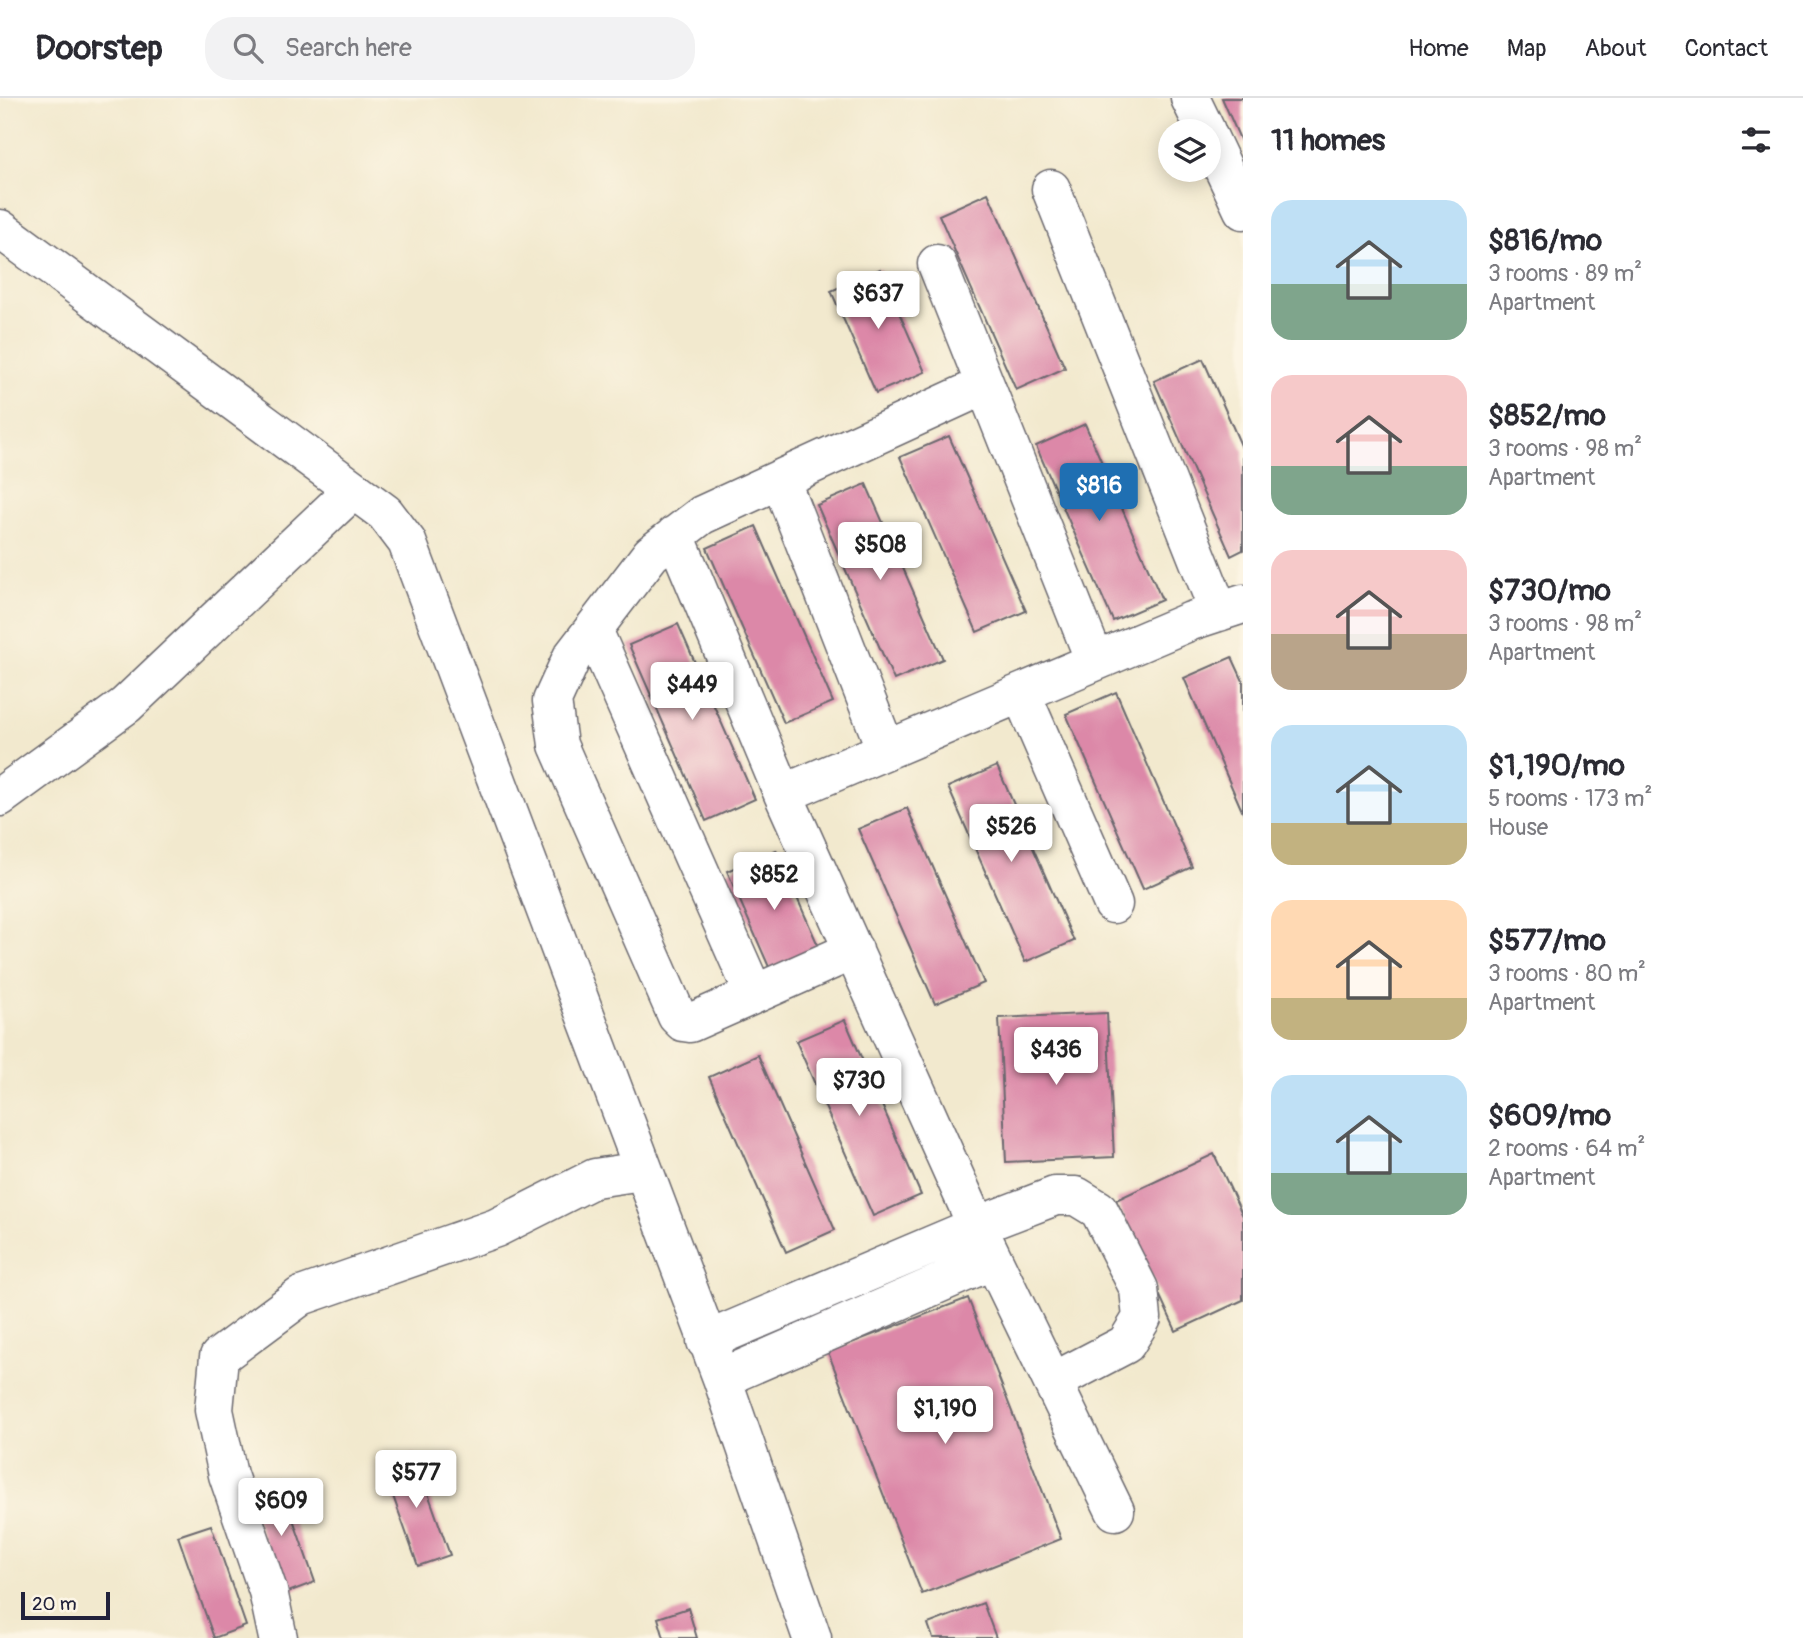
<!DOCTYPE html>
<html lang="en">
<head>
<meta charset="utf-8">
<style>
	:root { --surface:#fff; --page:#f2f2f3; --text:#2b2b33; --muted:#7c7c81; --line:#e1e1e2; --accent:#1f6fb2 }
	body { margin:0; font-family:Pangolin,sans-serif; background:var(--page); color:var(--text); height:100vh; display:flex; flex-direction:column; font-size:26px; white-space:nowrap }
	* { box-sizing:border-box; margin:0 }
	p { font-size:23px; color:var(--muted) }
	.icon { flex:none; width:38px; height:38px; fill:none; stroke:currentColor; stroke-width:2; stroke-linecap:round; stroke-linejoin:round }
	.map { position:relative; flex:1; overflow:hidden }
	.side { display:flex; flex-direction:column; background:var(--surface); width:560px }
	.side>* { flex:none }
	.controls { position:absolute; left:1158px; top:21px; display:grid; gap:14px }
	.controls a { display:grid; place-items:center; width:63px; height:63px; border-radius:50%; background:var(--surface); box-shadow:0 4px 18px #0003; font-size:35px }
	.scale { position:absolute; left:21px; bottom:18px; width:89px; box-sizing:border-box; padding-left:7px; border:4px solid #22223b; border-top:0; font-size:19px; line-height:24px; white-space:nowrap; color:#22223b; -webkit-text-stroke:5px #fcf5e5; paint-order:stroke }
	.price { position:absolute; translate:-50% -60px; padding:0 16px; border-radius:7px; background:#fff; color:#222; font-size:23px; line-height:46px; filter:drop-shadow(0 2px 4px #0008) }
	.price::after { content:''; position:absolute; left:50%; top:42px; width:21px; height:16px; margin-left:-10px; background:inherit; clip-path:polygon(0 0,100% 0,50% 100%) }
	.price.selected { background:var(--accent); color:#fff }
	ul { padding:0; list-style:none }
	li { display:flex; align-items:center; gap:21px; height:175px; padding:0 28px }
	li span { display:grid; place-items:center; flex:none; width:196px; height:140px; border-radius:21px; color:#555 }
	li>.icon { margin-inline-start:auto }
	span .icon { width:84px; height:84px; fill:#fffc; stroke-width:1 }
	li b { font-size:30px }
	h2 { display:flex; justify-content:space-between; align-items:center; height:84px; padding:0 28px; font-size:30px }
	header { display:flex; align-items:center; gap:42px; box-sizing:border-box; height:98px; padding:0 35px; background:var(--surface); border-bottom:2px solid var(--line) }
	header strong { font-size:33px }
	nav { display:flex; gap:38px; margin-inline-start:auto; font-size:24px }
	.search { width:490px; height:63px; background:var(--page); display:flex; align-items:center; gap:18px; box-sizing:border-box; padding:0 24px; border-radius:28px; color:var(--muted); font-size:26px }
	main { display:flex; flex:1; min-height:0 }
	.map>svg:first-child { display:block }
	.building { fill:#dc88a8 }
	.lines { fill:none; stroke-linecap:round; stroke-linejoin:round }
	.minor-casing { stroke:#6b686e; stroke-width:41 }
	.minor { stroke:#fff; stroke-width:38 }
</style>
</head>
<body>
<header>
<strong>Doorstep</strong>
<div class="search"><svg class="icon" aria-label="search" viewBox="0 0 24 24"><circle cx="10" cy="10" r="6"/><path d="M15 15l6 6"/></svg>Search here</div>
<nav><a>Home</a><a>Map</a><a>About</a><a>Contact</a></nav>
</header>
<main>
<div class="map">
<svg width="1243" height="1540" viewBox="0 0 1243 1540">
	<rect width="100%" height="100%" fill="#fcf5e5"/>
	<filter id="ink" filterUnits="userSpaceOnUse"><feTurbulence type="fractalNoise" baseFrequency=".0143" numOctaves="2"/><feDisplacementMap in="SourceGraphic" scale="14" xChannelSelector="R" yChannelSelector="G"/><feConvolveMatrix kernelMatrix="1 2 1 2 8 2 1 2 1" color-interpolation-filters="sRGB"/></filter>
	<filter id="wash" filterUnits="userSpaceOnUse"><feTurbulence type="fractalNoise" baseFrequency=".00686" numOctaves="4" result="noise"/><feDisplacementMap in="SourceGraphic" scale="28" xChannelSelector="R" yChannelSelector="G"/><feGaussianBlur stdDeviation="1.57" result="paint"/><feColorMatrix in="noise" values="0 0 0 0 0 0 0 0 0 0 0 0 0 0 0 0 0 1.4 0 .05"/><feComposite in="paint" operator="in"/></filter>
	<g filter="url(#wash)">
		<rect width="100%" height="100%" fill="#f2e9ce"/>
		<g id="blocks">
			<path class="building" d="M1222 0H1243V48Z
				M988 95 1065 270 1016 292 939 117Z
				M880 171 925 274 876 295 831 193Z
				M1203 261 1243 352V452L1231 458 1154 283Z
				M1085 326 1162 502 1113 523 1036 348Z
				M949 338 1026 513 977 534 900 359Z
				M866 386 943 561 894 582 817 407Z
				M756 428 833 604 784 625 707 450Z
				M678 526 755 701 706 723 629 547Z
				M1232 559 1243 583V715L1184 580Z
				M1116 594 1192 769 1143 791 1066 616Z
				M997 668 1074 843 1025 864 948 689Z
				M907 710 984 885 935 906 858 731Z
				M776 752 821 854 772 876 727 773Z
				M1107 915 1114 1059 1006 1064 999 920Z
				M845 922 921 1097 873 1118 796 943Z
				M758 957 835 1132 786 1154 709 979Z
				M1214 1056 1243 1118V1202L1176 1233 1116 1102Z
				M968 1200 1061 1441 922 1496 828 1254Z
				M414 1356 450 1457 418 1468 382 1367Z
				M280 1384 315 1484 283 1496 247 1395Z
				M211 1427 246 1528 214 1540 178 1438Z
				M983 1505 996 1540H933L928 1526Z
				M688 1510 697 1540H664L658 1520Z"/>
		</g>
	</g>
	<g filter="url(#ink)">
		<use href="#blocks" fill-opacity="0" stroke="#6b686e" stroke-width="2"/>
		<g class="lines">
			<g class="minor-casing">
				<path id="minor" d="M1190 0 1206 33
					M1209 40 1243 112
					M1051 91 1219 514
					M0 131 385 415 407 444 722 1280 812 1540
					M937 166 1095 563
					M780 381 886 652
					M675 437 783 696 977 1128 1115 1413
					M593 532 754 896
					M1021 595 1113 806
					M783 696 1191 523 1243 506
					M0 699 126 607 353 392
					M854 852 690 925 683 924 677 918 558 647 552 603 572 559 651 456 702 417 985 287
					M706 1243 977 1128 1055 1098H1076L1099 1112 1139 1191 1142 1220 1126 1246 1053 1284
					M722 1280 993 1162
					M278 1540 268 1493 228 1377 214 1312 219 1259 301 1198 496 1130 595 1080 642 1073"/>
			</g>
			<use href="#minor" class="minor"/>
		</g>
	</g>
</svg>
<div class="controls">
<a><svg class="icon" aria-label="layers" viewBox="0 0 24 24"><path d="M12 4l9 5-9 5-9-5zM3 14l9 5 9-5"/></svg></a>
</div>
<div class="scale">20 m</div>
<b class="price" style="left:878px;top:233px">$637</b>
<b class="price selected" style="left:1099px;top:425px">$816</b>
<b class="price" style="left:880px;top:484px">$508</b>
<b class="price" style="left:692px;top:624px">$449</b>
<b class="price" style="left:1011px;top:766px">$526</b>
<b class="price" style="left:774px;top:814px">$852</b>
<b class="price" style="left:1056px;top:989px">$436</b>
<b class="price" style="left:859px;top:1020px">$730</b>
<b class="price" style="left:945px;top:1348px">$1,190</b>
<b class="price" style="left:416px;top:1412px">$577</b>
<b class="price" style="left:281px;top:1440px">$609</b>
</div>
<section class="side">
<h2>11 homes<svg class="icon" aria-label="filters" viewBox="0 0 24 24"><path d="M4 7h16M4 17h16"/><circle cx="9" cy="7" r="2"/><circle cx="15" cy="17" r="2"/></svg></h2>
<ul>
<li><span style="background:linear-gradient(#bfe0f5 60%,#7fa58c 0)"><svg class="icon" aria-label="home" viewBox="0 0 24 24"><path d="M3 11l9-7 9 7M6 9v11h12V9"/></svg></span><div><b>$816/mo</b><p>3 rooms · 89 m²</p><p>Apartment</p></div></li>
<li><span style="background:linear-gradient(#f6c9c9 65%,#7fa58c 0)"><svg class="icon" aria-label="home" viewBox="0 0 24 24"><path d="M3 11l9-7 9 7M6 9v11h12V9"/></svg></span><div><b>$852/mo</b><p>3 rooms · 98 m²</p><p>Apartment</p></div></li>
<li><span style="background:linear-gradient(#f6c9c9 60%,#b9a48a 0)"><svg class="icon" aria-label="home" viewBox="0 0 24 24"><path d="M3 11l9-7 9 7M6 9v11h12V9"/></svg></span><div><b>$730/mo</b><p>3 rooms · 98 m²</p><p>Apartment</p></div></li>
<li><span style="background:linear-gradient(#bfe0f5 70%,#c2b280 0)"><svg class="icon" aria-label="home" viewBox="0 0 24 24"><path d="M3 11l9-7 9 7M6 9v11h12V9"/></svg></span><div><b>$1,190/mo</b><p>5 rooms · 173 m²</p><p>House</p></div></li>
<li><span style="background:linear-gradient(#ffd9b3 70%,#c2b280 0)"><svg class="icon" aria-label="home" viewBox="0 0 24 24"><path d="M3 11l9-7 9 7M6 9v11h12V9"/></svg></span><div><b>$577/mo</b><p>3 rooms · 80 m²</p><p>Apartment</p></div></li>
<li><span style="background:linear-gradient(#bfe0f5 70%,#7fa58c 0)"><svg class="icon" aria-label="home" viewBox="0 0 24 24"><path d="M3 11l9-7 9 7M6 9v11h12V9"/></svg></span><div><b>$609/mo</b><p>2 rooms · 64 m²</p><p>Apartment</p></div></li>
</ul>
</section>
</main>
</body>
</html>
